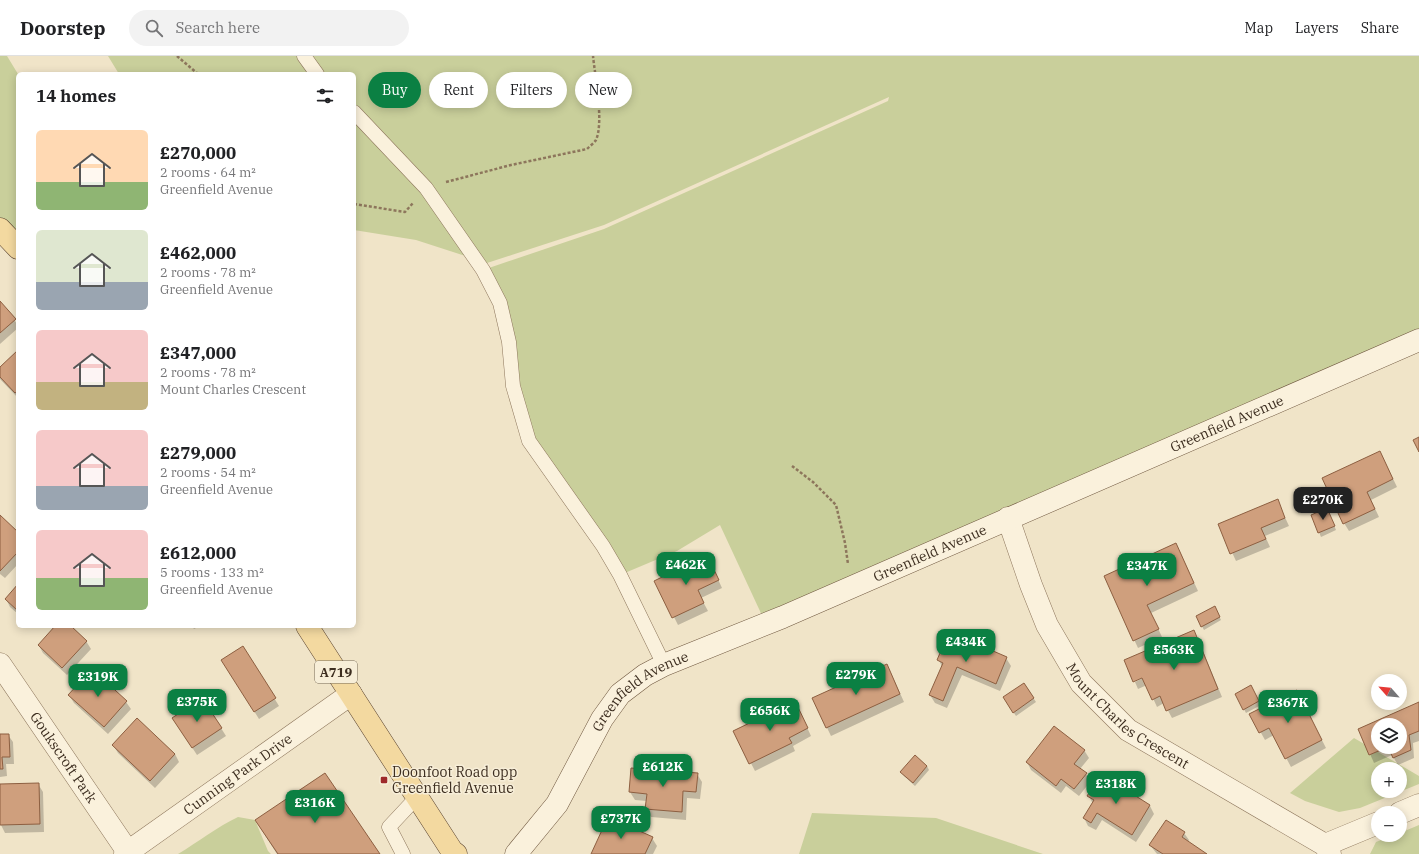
<!DOCTYPE html>
<html lang="en">
<head>
<meta charset="utf-8">
<style>
	:root { --surface:#fff; --page:#f2f2f2; --text:#202124; --muted:#757577; --line:#e0e0e0; --accent:#0b8043 }
	body { margin:0; font-family:"IBM Plex Serif",serif; background:var(--page); color:var(--text); height:100vh; display:flex; flex-direction:column; font-size:15px; white-space:nowrap }
	* { box-sizing:border-box; margin:0 }
	p { font-size:13px; color:var(--muted) }
	.icon { flex:none; width:22px; height:22px; fill:none; stroke:currentColor; stroke-width:2; stroke-linecap:round; stroke-linejoin:round }
	.map { position:relative; flex:1; overflow:hidden }
	.details { position:absolute; left:16px; top:16px; width:340px; height:556px; display:flex; flex-direction:column; background:var(--surface); border-radius:6px; box-shadow:0 2px 10px #0003 }
	.details>* { flex:none }
	.top-card { position:absolute; left:368px; top:16px; width:380px; height:36px; display:flex; gap:8px }
	.needle { width:26px; rotate:297deg }
	.buttons { position:absolute; left:1371px; top:618px; display:grid; gap:8px }
	.buttons a { display:grid; place-items:center; width:36px; height:36px; border-radius:50%; background:var(--surface); box-shadow:0 2px 10px #0003; font-size:20px }
	.price { position:absolute; translate:-50% -34px; padding:0 9px; border-radius:8px; background:var(--accent); color:#fff; font-size:13px; line-height:26px; filter:drop-shadow(0 1px 2px #0008) }
	.price::after { content:''; position:absolute; left:50%; top:24px; width:12px; height:9px; margin-left:-6px; background:inherit; clip-path:polygon(0 0,100% 0,50% 100%) }
	.price.selected { background:#222; color:#fff }
	ul { padding:0; list-style:none }
	li { display:flex; align-items:center; gap:12px; height:100px; padding:0 20px }
	li span { display:grid; place-items:center; flex:none; width:112px; height:80px; border-radius:6px; color:#555 }
	li>.icon { margin-inline-start:auto }
	span .icon { width:48px; height:48px; fill:#fffc; stroke-width:1 }
	li b { font-size:17px }
	h2 { display:flex; justify-content:space-between; align-items:center; height:48px; padding:0 20px; font-size:17px }
	.tag { padding:0 14px; border-radius:18px; background:var(--surface); box-shadow:0 2px 10px #0003; font-size:14px; line-height:36px }
	.tag.selected { background:var(--accent); color:#fff }
	header { display:flex; align-items:center; gap:24px; box-sizing:border-box; height:56px; padding:0 20px; background:var(--surface); border-bottom:1px solid var(--line) }
	header strong { font-size:19px }
	nav { display:flex; gap:22px; margin-inline-start:auto; font-size:14px }
	.search { width:280px; height:36px; background:var(--page); display:flex; align-items:center; gap:10px; box-sizing:border-box; padding:0 14px; border-radius:22px; color:var(--muted); font-size:15px }
	.map>svg:first-child { display:block }
	.green { fill:#c9cf9b; fill-rule:evenodd }
	.shadow { fill:#0003; fill-rule:evenodd }
	.building { fill:#cf9f7d; stroke:#8d5f41; fill-rule:evenodd }
	.lines { fill:none; stroke-linecap:round; stroke-linejoin:round }
	.lane-casing { stroke:#8d765c; stroke-width:15 }
	.street-casing { stroke:#8d765c; stroke-width:23 }
	.secondary-casing { stroke:#6f573f; stroke-width:23 }
	.primary-casing { stroke:#5b4430; stroke-width:23 }
	.path { stroke:#8d765c; stroke-width:2.5; stroke-dasharray:3 2; stroke-linecap:butt }
	.lane { stroke:#faf1dc; stroke-width:14 }
	.street { stroke:#faf1dc; stroke-width:22 }
	.secondary { stroke:#faf1dc; stroke-width:22 }
	.primary { stroke:#f3d9a0; stroke-width:22 }
	.poi-dot { fill:#9e2a2b; stroke:#f7eed8; stroke-width:1.5 }
	.labels { text-anchor:middle; dominant-baseline:central; stroke-width:3; stroke-linejoin:round; paint-order:stroke }
	.shield { fill:#f7eed8; stroke:#756857; stroke-width:1 }
	.shield-label { font-size:13px; font-weight:bold; fill:#3d2e20 }
	.street-label { font-size:14px; fill:#3d2e20; stroke:#f7eed8 }
	.poi-label { font-size:14px; fill:#3d2e20; stroke:#f7eed8; text-anchor:start }
</style>
</head>
<body>
<header>
<strong>Doorstep</strong>
<div class="search"><svg class="icon" aria-label="search" viewBox="0 0 24 24"><circle cx="10" cy="10" r="6"/><path d="M15 15l6 6"/></svg>Search here</div>
<nav><a>Map</a><a>Layers</a><a>Share</a></nav>
</header>
<div class="map">
<svg width="1419" height="798" viewBox="0 0 1419 798">
	<rect width="100%" height="100%" fill="#f0e4c8"/>
	<path class="green" d="M0 0H7L18 18V188L0 167Z
		M108 0H1419V284L766 568 720 469 677 495 620 519 529 385 509 286 483 214 604 173 888 45 889 41 604 169 487 207 416 184 354 174V18H119Z
		M1354 682 1419 720V728L1360 752 1339 756 1305 745 1290 737ZM1378 713H1400V735H1378Z
		M812 757 936 762 1043 798H799Z
		M238 761 255 764 268 795 271 798H178C198 786 217 771 238 761Z
		M1419 769V798H1370L1376 786 1394 779H1400V777Z"/>
	<path class="shadow" d="M0 246 18 269V272L0 288Z
		M18 296V342L0 323V312Z
		M1384 404 1397 431 1371 444 1379 461 1349 475 1344 467Z
		M1277 444 1289 470 1265 480 1270 491 1236 505 1219 468Z
		M1329 457 1336 474 1321 481 1312 459Z
		M0 461 18 478V508L5 522 0 518Z
		M1180 496 1198 535 1151 557 1162 581 1138 592 1105 521Z
		M711 508 722 532 701 542 708 555 678 569 656 525Z
		M18 530V558L10 551 6 543Z
		M1215 552 1221 564 1204 574 1197 561Z
		M57 570H70L86 585 91 593 67 619 43 597 39 590Z
		M192 570H200L194 573Z
		M1198 583 1222 641 1172 662 1164 647 1157 651 1147 629 1138 633 1135 626 1147 620Z
		M243 591 279 650 259 663 227 612Z
		M1006 602 1011 610 1000 635 962 619 947 652 935 647 930 639 942 611 939 604Z
		M891 617 904 646 831 680 813 643Z
		M1024 628 1036 646 1016 660 1006 645Z
		M1251 630 1261 649 1246 657 1236 638Z
		M69 639 126 646 131 653 108 678 74 647Z
		M1301 643 1326 692 1291 711 1274 679 1265 684 1251 659Z
		M1419 648V685L1413 687 1414 702 1398 709 1392 699 1374 707 1359 673ZM1378 669H1400V691H1378Z
		M799 654 811 680 793 690 795 695 755 715 735 676Z
		M137 664 175 698 179 706 155 732 118 697 113 689Z
		M178 670 221 672 226 680 197 699Z
		M0 679H8L13 686 14 708H6L7 720 0 721Z
		M1084 694 1089 702 1080 713 1086 718 1090 726 1079 740 1066 730 1061 737 1031 714 1027 706Z
		M927 710 929 714 915 730 904 720 902 716Z
		M697 718 702 726 700 743 687 742 686 764 651 761 646 753 647 745 635 744 630 736Z
		M1101 719 1150 750 1154 758 1136 786 1102 764 1096 774 1088 770 1084 762 1093 748 1089 740Z
		M38 728 43 736 44 776 5 777 1 769 0 729Z
		M256 765 379 798H277Z
		M1184 777 1189 784 1188 786 1206 798H1157L1150 789Z
		M652 782 657 790 653 798H592Z"/>
	<path class="building" d="M0 245 16 263 0 277Z
		M18 294V335L15 337 0 321V311Z
		M1419 381V396L1413 384Z
		M1380 395 1393 423 1367 436 1375 453 1343 468 1322 422Z
		M1278 443 1285 462 1261 472 1266 483 1230 498 1218 468Z
		M1327 452 1335 470 1318 477 1311 459Z
		M0 459 18 476V496L0 515Z
		M1176 487 1194 527 1147 549 1159 573 1133 585 1104 520Z
		M707 499 719 524 698 534 704 547 672 562 654 525Z
		M18 528V555L5 543Z
		M1215 550 1220 561 1201 571 1196 560Z
		M55 570H71L87 585 62 612 38 589Z
		M1194 574 1218 633 1166 655 1160 640 1152 644 1142 622 1133 626 1124 604Z
		M949 576 1007 601 996 628 957 611 943 645 929 639 943 607 937 604Z
		M243 590 276 642 254 656 221 604Z
		M887 608 900 638 826 672 812 642Z
		M92 613 127 645 104 671 68 639Z
		M1024 627 1034 642 1013 657 1003 641Z
		M1251 629 1259 645 1243 654 1235 638Z
		M1297 634 1322 684 1285 703 1269 672 1259 677 1249 658Z
		M202 642 222 672 192 692 172 662Z
		M795 645 808 672 789 682 792 687 749 708 733 675Z
		M1419 646V675L1409 679 1411 694 1393 702 1388 691 1369 699 1358 673ZM1378 669H1400V691H1378Z
		M137 662 175 698 150 725 112 689Z
		M1054 670 1085 694 1074 708 1087 717 1074 733 1061 723 1056 730 1026 706Z
		M0 678H9L10 701H2L3 713H0Z
		M915 699 927 710 913 727 900 716Z
		M631 712 698 717 696 736 683 735 682 756 645 753 647 738 629 736Z
		M325 717 380 798H278L255 764Z
		M1101 718 1150 749 1132 779 1097 757 1091 767 1083 762 1094 744 1087 740Z
		M39 727 40 768 0 769V728Z
		M608 761 653 781 645 798H591Z
		M1166 764 1185 776 1182 781 1207 798H1163L1149 789Z"/>
	<g class="lines">
		<g class="lane-casing">
			<path id="lane" d="M304 0 317 18
				M354 56 426 132 483 214 500 247 509 286 513 330 529 385 603 490 620 519 664 609
				M403 798 389 771 417 741"/>
		</g>
		<g class="street-casing">
			<g id="street">
				<path id="s1" d="M1008 462 1031 529 1047 569 1081 627 1128 674 1325 789 1330 798"/>
				<path id="s2" d="M0 608 128 796"/>
				<path d="M1400 757 1419 749"/>
				<path d="M1325 789 1378 767"/>
				<path id="s3" d="M125 798 351 638"/>
			</g>
		</g>
		<g class="secondary-casing">
			<g id="secondary">
				<path id="s4" d="M516 798 557 748 602 663 620 638 645 619 664 609 783 561 1419 284"/>
			</g>
		</g>
		<g class="primary-casing">
			<path id="primary" d="M0 173 18 192
				M307 570 452 795 456 798"/>
		</g>
		<path class="path" d="M177 0 198 18
			M446 126 511 109 587 93C590 90 594 87 596 84 604 66 595 20 593 0
			M354 148 405 156 413 147
			M792 410 813 426 836 449 845 487 848 508"/>
		<use href="#lane" class="lane"/>
		<use href="#street" class="street"/>
		<use href="#secondary" class="secondary"/>
		<use href="#primary" class="primary"/>
	</g>
	<rect class="poi-dot" x="380" y="720" width="8" height="8" rx="2"/>
	<g class="labels">
		<rect class="shield" x="315" y="605" width="42" height="22" rx="3"/>
		<g class="shield-label">
			<text x="336" y="616">A719</text>
		</g>
		<g class="street-label">
			<text stroke="none"><textPath href="#s4" startOffset="857">Greenfield Avenue</textPath></text>
			<text stroke="none"><textPath href="#s4" startOffset="533">Greenfield Avenue</textPath></text>
			<text stroke="none"><textPath href="#s4" startOffset="209">Greenfield Avenue</textPath></text>
			<text stroke="none"><textPath href="#s1" startOffset="238">Mount Charles Crescent</textPath></text>
			<text stroke="none"><textPath href="#s2" startOffset="113">Goukscroft Park</textPath></text>
			<text stroke="none"><textPath href="#s3" startOffset="138">Cunning Park Drive</textPath></text>
		</g>
		<g class="poi-label">
			<text x="392" y="716">Doonfoot Road opp<tspan x="392" dy="16">Greenfield Avenue</tspan></text>
		</g>
	</g>
</svg>
<div class="buttons">
<a><svg class="needle" viewBox="-14 -14 28 28"><path d="M0-13l5 13h-10z" fill="#e53935"/><path d="M0 13l5-13h-10z" fill="#757577"/></svg></a>
<a><svg class="icon" aria-label="layers" viewBox="0 0 24 24"><path d="M12 4l9 5-9 5-9-5zM3 14l9 5 9-5"/></svg></a>
<a>+</a>
<a>−</a>
</div>
<b class="price selected" style="left:1323px;top:465px">£270K</b>
<b class="price" style="left:686px;top:530px">£462K</b>
<b class="price" style="left:1147px;top:531px">£347K</b>
<b class="price" style="left:966px;top:607px">£434K</b>
<b class="price" style="left:1174px;top:615px">£563K</b>
<b class="price" style="left:856px;top:640px">£279K</b>
<b class="price" style="left:98px;top:642px">£319K</b>
<b class="price" style="left:197px;top:667px">£375K</b>
<b class="price" style="left:1288px;top:668px">£367K</b>
<b class="price" style="left:770px;top:676px">£656K</b>
<b class="price" style="left:663px;top:732px">£612K</b>
<b class="price" style="left:1116px;top:749px">£318K</b>
<b class="price" style="left:315px;top:768px">£316K</b>
<b class="price" style="left:621px;top:784px">£737K</b>
<div class="top-card">
<a class="tag selected">Buy</a>
<a class="tag">Rent</a>
<a class="tag">Filters</a>
<a class="tag">New</a>
</div>
<section class="details">
<h2>14 homes<svg class="icon" aria-label="filters" viewBox="0 0 24 24"><path d="M4 7h16M4 17h16"/><circle cx="9" cy="7" r="2"/><circle cx="15" cy="17" r="2"/></svg></h2>
<ul>
<li><span style="background:linear-gradient(#ffd9b3 65%,#8fb573 0)"><svg class="icon" aria-label="home" viewBox="0 0 24 24"><path d="M3 11l9-7 9 7M6 9v11h12V9"/></svg></span><div><b>£270,000</b><p>2 rooms · 64 m²</p><p>Greenfield Avenue</p></div></li>
<li><span style="background:linear-gradient(#dfe7d0 65%,#9aa5b1 0)"><svg class="icon" aria-label="home" viewBox="0 0 24 24"><path d="M3 11l9-7 9 7M6 9v11h12V9"/></svg></span><div><b>£462,000</b><p>2 rooms · 78 m²</p><p>Greenfield Avenue</p></div></li>
<li><span style="background:linear-gradient(#f6c9c9 65%,#c2b280 0)"><svg class="icon" aria-label="home" viewBox="0 0 24 24"><path d="M3 11l9-7 9 7M6 9v11h12V9"/></svg></span><div><b>£347,000</b><p>2 rooms · 78 m²</p><p>Mount Charles Crescent</p></div></li>
<li><span style="background:linear-gradient(#f6c9c9 70%,#9aa5b1 0)"><svg class="icon" aria-label="home" viewBox="0 0 24 24"><path d="M3 11l9-7 9 7M6 9v11h12V9"/></svg></span><div><b>£279,000</b><p>2 rooms · 54 m²</p><p>Greenfield Avenue</p></div></li>
<li><span style="background:linear-gradient(#f6c9c9 60%,#8fb573 0)"><svg class="icon" aria-label="home" viewBox="0 0 24 24"><path d="M3 11l9-7 9 7M6 9v11h12V9"/></svg></span><div><b>£612,000</b><p>5 rooms · 133 m²</p><p>Greenfield Avenue</p></div></li>
</ul>
</section>
</div>
</body>
</html>
